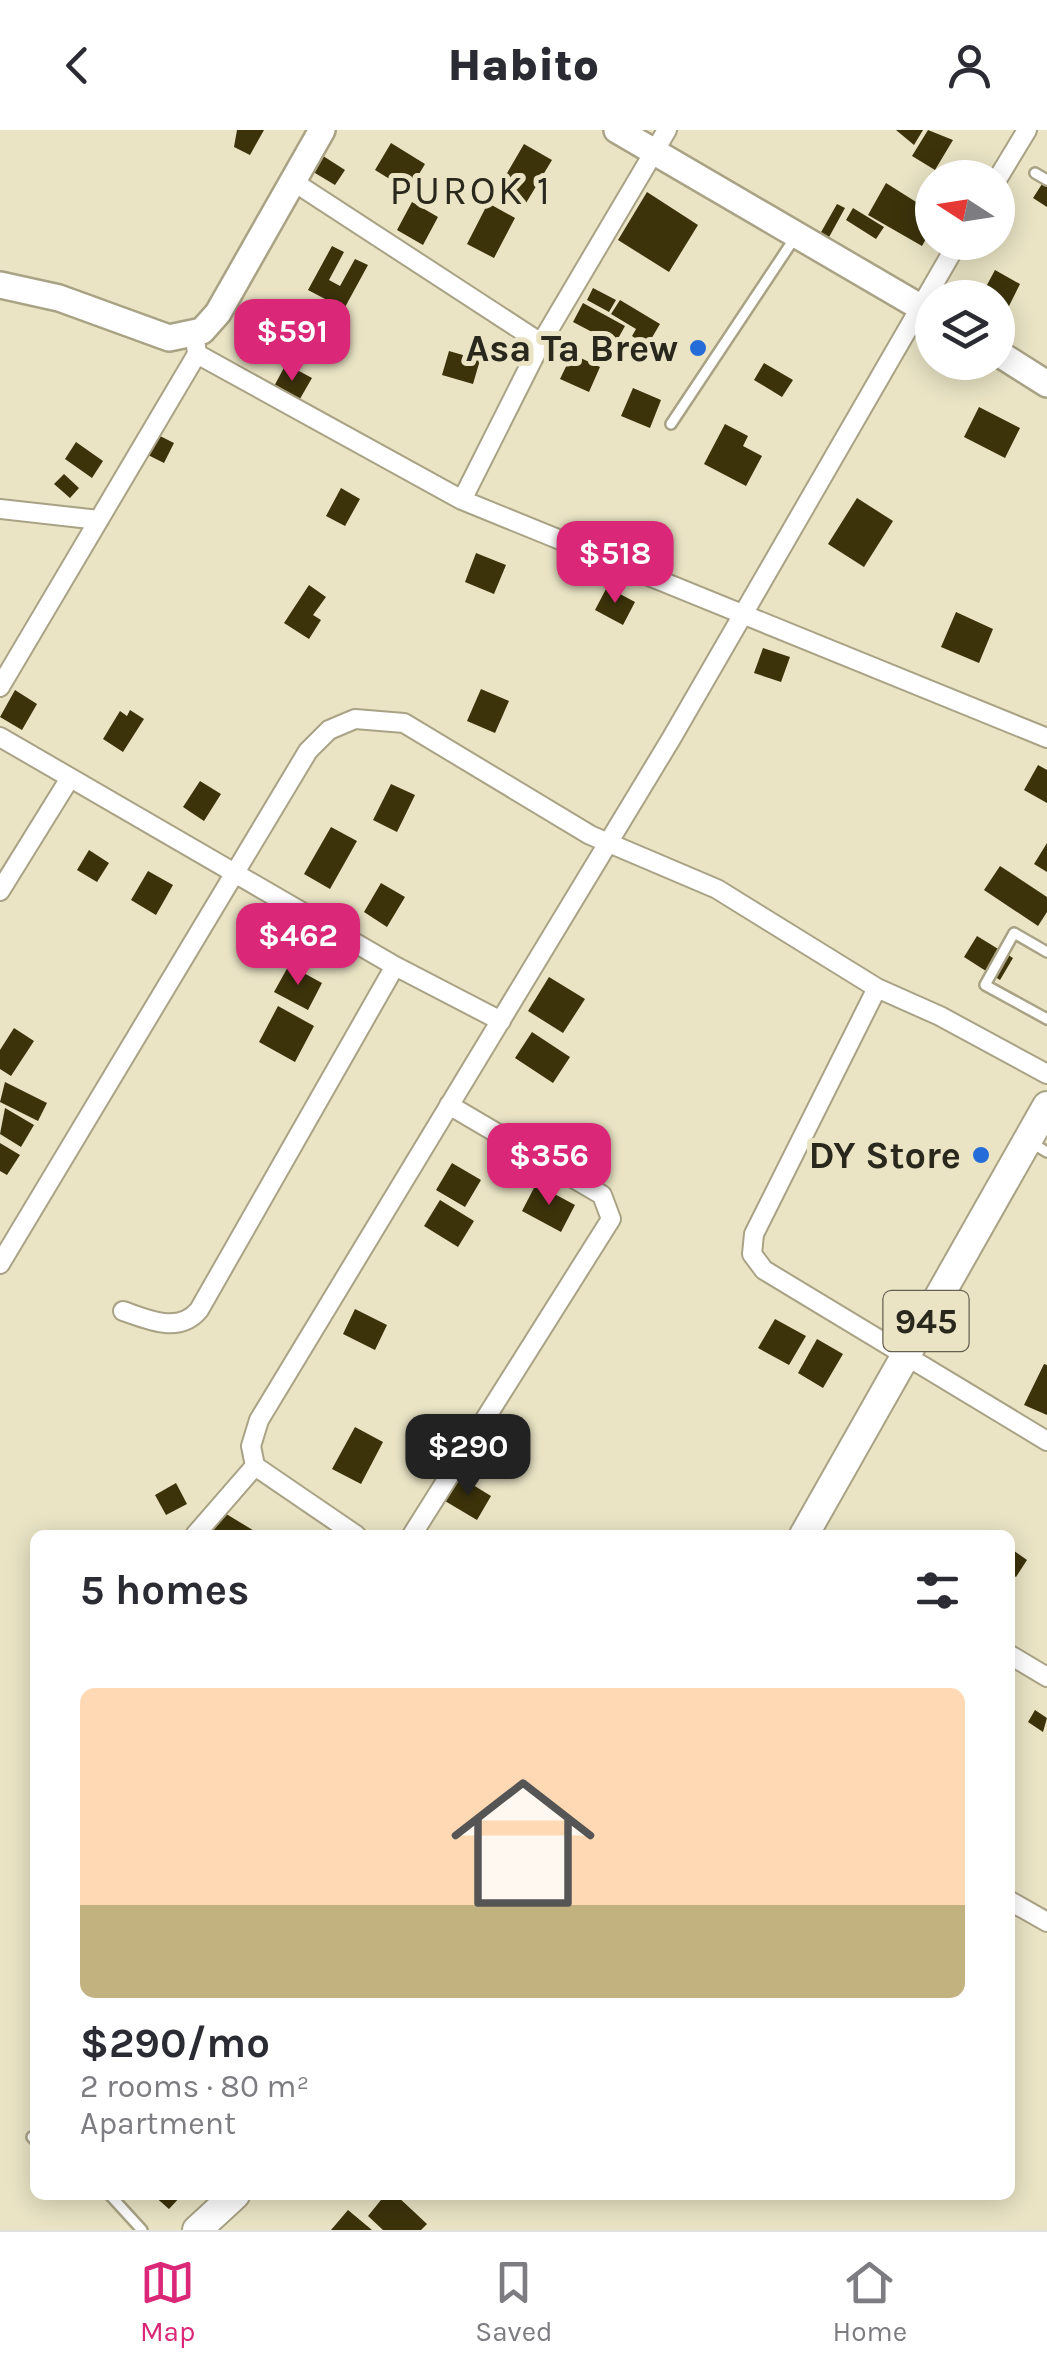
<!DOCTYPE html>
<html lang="en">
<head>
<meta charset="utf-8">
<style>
	:root { --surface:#fff; --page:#f7f7f7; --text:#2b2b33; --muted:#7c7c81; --line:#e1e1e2; --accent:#db2777 }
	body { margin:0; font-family:Karla,sans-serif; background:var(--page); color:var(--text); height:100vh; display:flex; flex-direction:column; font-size:38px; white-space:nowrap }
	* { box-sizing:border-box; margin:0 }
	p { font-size:32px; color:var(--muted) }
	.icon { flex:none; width:55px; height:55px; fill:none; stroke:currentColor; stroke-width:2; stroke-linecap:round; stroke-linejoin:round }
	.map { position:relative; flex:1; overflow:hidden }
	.sheet { position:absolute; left:30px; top:1400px; width:985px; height:670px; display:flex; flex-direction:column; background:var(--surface); border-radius:15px; box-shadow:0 5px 25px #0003 }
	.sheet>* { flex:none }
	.needle { width:65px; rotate:282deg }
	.buttons { position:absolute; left:915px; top:30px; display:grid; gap:20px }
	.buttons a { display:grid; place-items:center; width:100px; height:100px; border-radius:50%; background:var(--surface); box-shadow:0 5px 25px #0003; font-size:50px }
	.price { position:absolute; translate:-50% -85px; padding:0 22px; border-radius:20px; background:var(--accent); color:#fff; font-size:32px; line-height:65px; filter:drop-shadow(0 2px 5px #0008) }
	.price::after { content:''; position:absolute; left:50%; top:60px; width:30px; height:22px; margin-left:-15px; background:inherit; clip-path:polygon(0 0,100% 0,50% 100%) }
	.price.selected { background:#222; color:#fff }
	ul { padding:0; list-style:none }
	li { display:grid; align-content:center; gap:20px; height:530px; padding:0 50px }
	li+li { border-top:2px solid var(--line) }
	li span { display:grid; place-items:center; height:310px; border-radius:15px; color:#555 }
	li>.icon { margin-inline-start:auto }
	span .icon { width:180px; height:180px; fill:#fffc; stroke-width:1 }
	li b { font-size:42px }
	h2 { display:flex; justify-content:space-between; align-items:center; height:120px; padding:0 50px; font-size:42px }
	header { display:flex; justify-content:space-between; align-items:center; height:130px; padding:0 50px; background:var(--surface); font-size:45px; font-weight:800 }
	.tabs { display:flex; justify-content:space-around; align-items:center; height:140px; border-top:2px solid var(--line); background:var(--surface); font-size:28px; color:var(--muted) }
	.tabs a { display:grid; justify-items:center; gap:5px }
	.tabs .selected { color:var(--accent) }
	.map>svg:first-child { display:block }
	.building { fill:#3c330b }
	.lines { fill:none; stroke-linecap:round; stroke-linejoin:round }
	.lane-casing { stroke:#a9a285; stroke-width:14 }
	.street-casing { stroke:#a9a285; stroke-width:22 }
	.secondary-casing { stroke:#a9a285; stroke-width:30 }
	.primary-casing { stroke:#a9a285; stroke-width:32 }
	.lane { stroke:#fff; stroke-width:9 }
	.street { stroke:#fff; stroke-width:18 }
	.secondary { stroke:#fff; stroke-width:25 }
	.primary { stroke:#fff; stroke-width:28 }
	.poi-dot { fill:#256cd8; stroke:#eae4c5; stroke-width:4 }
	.labels { text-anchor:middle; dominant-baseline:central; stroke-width:10; stroke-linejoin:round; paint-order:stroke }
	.shield { fill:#eae4c5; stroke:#64604f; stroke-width:2.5 }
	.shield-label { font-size:35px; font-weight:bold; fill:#2a271c }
	.poi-label { font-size:38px; font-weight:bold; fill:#2a271c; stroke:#eae4c5; text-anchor:end }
	.neighbourhood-label { font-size:40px; letter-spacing:2.5px; fill:#2a271c; stroke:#eae4c5 }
</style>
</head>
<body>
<header><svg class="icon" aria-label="back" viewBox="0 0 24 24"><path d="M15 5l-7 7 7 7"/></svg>Habito<svg class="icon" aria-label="person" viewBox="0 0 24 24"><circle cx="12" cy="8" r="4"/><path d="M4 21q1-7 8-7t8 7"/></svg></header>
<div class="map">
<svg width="1047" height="2100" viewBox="0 0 1047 2100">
	<rect width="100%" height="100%" fill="#eae4c5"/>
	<path class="building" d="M237 0H264L250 25 234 17Z
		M896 0H923L914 15Z
		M928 0 953 10 935 40 912 26Z
		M391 13 425 34 409 61 375 40Z
		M524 14 552 30 526 73 499 57Z
		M320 24 345 40 335 55 310 40Z
		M886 53 932 82V98L922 116 868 85Z
		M1042 54 1047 57V77L1033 68Z
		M647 62 698 95 669 142 618 110Z
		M412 72 438 87 423 115 397 100Z
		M488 73 515 88 494 128 467 114Z
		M837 74 845 78 828 109 820 104Z
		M853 78 884 97 876 109 846 90Z
		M332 116 344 122 329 150 340 156 355 129 368 135 344 179 308 160Z
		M995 140 1020 154 998 198V168H980Z
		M593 158 616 170 609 182 587 170Z
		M620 170 660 194 647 216 632 206 636 199 611 184Z
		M583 173 625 196 615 214 573 192Z
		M449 221 480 230 473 254 442 245Z
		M572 224 600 237 589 262 560 249Z
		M764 233 793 250 782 267 754 250Z
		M286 234 312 248 297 274 272 260Z
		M633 258 661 270 650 298 621 286Z
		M979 277 1020 298 1005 328 964 307Z
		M725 294 748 306 743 316 762 326 746 356 704 334Z
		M154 303 174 313 164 333 144 323Z
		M76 312 103 331 92 348 65 329Z
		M64 344 79 358 70 368 54 354Z
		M341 358 360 369 345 396 326 386Z
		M857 368 893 391 864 437 828 414Z
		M476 423 506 435 494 464 465 452Z
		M309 455 326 467 313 485 321 490 309 509 284 493Z
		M607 457 635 472 623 495 595 480Z
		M956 482 993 499 979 533 941 517Z
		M763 518 790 527 781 552 754 543Z
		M481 559 509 571 495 603 467 591Z
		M15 560 37 574 22 600 0 587Z
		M130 580 144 589 123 622 103 609 120 581 127 586Z
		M1038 635 1047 640V673L1024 660Z
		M200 651 221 664 204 691 183 677Z
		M391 654 415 665 397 702 373 690Z
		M331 697 357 711 330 759 304 744Z
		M1047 713V742L1034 734Z
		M89 720 109 733 97 752 77 740Z
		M1000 736 1047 767V782L1038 796 984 760Z
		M148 741 173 755 156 785 131 770Z
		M381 753 405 767 387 797 364 782Z
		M977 806 1013 828 1000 850 964 827Z
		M289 835 322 853 308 880 274 862Z
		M549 847 585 869 563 903 528 881Z
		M278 876 314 896 295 932 259 912Z
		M14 898 34 911 11 946 0 939V920Z
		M532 902 570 927 553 953 515 928Z
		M5 952 47 973 38 991 0 972Z
		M5 978 34 995 21 1017 0 1004Z
		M0 1013 20 1025 7 1045 0 1041Z
		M452 1033 481 1050 465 1077 436 1060Z
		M536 1054 575 1075 561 1102 522 1081Z
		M440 1070 474 1091 458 1117 424 1096Z
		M355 1179 387 1195 375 1220 343 1204Z
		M775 1189 806 1206 789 1235 758 1218Z
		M817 1209 843 1224 823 1258 798 1243Z
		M1044 1234 1047 1235V1285L1024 1275Z
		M355 1297 383 1312 361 1354 332 1339Z
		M460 1347 491 1366 477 1390 445 1371Z
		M176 1353 187 1374 166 1385 155 1365Z
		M223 1382 261 1405H210Z
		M1010 1418 1027 1430 1016 1447 1010 1443Z
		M1035 1580 1047 1588 1043 1602 1028 1592Z
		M153 2065H182L169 2079Z
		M385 2065H396L427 2094 421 2100H383L368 2086Z
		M348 2080 372 2100H331Z"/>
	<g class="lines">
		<g class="lane-casing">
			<path id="lane" d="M1035 43 1047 50
				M671 294 794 109
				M1047 822 1014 803 985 855 1047 889
				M1030 1012 1047 1022
				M32 2007 35 2010
				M110 2065 142 2100"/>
		</g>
		<g class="street-casing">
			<path id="street" d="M998 48 1027 0
				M294 52 541 213
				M197 224 462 370 1047 608
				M462 370 541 213 667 0
				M0 379 99 390
				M0 557 197 224 196 216
				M0 607 395 836 501 891
				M0 761 70 648
				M877 858 754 1104 752 1124 764 1140 1047 1311
				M0 1134 308 621 329 600 355 589 404 593 590 705 717 759 877 858 940 886 1047 944
				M123 1181C149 1190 179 1204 199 1180L395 836
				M195 1405 255 1336
				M356 1405 255 1336 251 1316 259 1290 671 609 958 112
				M412 1405 611 1089 602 1065 449 975
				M1010 1525 1047 1547
				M1010 1771 1047 1792"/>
		</g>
		<g class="secondary-casing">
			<path id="secondary" d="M617 0 932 184
				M0 155 59 168 169 208 202 201 218 183 322 0
				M998 223 1047 254"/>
		</g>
		<g class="primary-casing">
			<path id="primary" d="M804 1405 1047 976
				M197 2100 235 2065"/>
		</g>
		<use href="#lane" class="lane"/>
		<use href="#street" class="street"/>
		<use href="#secondary" class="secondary"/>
		<use href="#primary" class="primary"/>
	</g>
	<g class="poi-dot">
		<circle cx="698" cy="218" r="10"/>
		<circle cx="981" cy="1025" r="10"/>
	</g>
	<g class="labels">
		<rect class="shield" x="883.5" y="1161" width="85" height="60" rx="8"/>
		<g class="shield-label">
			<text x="926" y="1191">945</text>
		</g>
		<g class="poi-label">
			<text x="678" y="218">Asa Ta Brew</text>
			<text x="961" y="1025">DY Store</text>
		</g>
		<g class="neighbourhood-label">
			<text x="471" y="60">PUROK 1</text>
		</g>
	</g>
</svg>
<div class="buttons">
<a><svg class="needle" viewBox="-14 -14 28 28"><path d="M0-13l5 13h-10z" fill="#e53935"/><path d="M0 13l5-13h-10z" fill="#7c7c81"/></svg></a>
<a><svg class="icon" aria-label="layers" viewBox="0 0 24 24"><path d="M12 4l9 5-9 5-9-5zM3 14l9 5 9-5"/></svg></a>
</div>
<b class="price" style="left:292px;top:254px">$591</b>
<b class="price" style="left:615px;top:476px">$518</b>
<b class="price" style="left:298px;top:858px">$462</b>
<b class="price" style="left:549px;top:1078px">$356</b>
<b class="price selected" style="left:468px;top:1369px">$290</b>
<section class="sheet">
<h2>5 homes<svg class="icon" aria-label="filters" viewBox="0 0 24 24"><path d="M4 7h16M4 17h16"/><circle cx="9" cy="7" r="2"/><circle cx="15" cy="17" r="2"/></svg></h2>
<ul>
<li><span style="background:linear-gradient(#ffd9b3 70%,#c2b280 0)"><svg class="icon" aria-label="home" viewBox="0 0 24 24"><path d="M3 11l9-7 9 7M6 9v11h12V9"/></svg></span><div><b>$290/mo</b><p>2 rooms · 80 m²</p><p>Apartment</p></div></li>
</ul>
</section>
</div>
<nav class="tabs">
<a class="selected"><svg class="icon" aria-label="map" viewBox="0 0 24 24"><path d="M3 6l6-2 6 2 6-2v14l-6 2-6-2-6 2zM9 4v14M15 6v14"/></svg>Map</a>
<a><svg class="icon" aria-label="saved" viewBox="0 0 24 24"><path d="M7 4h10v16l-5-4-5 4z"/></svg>Saved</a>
<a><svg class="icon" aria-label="home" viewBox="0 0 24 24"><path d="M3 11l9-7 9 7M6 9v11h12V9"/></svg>Home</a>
</nav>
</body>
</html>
